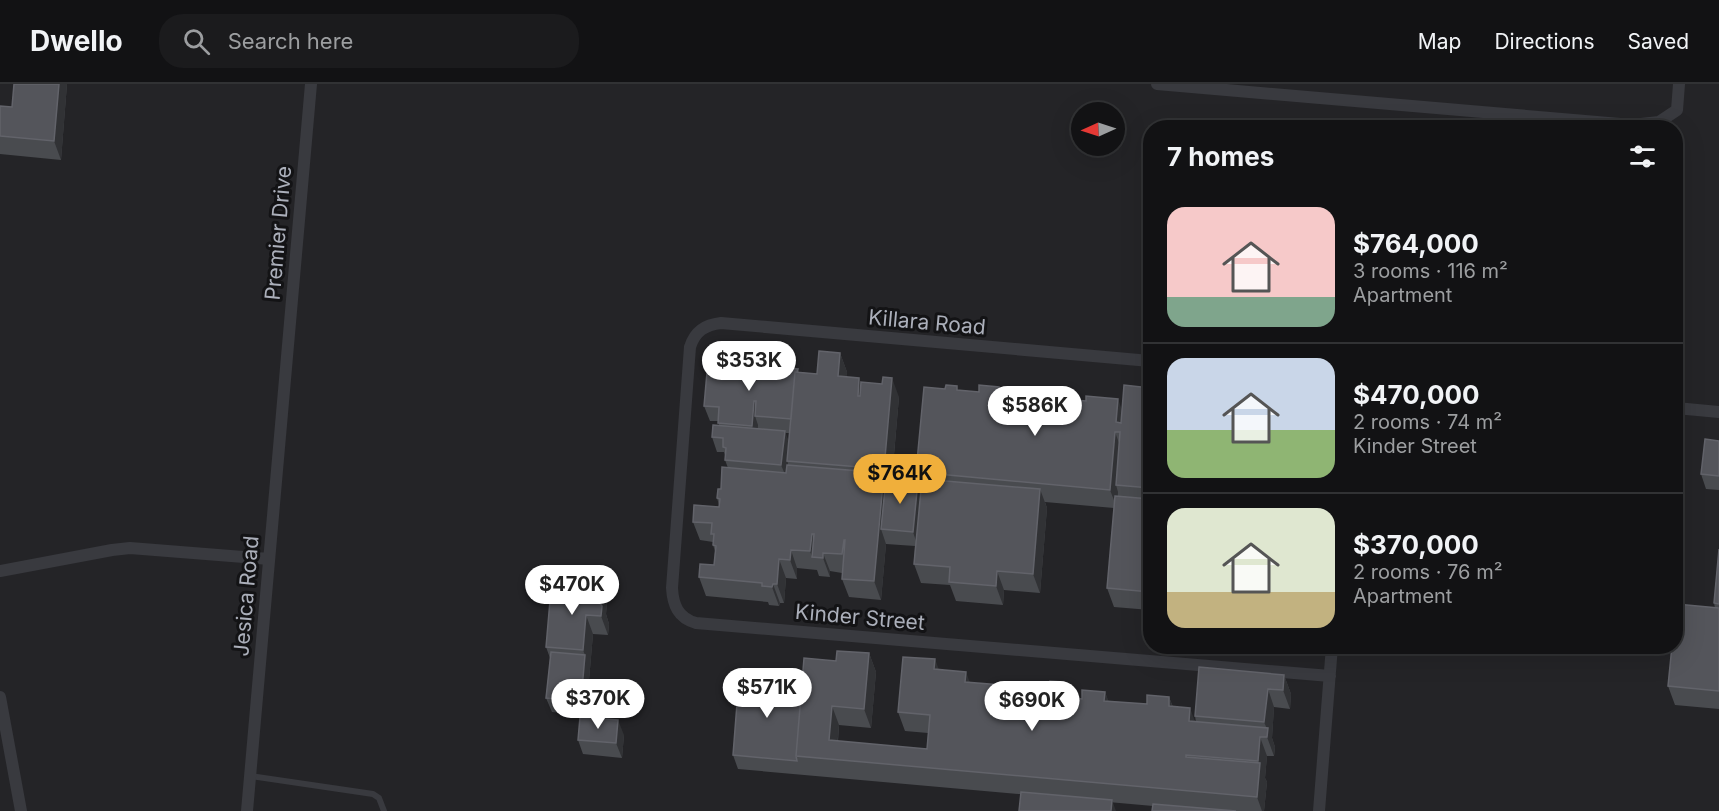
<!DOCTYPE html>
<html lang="en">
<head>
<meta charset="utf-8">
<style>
	:root { --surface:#121214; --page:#1b1b1d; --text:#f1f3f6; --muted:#9c9ea0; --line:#313234; --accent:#f0af3b }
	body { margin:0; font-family:Inter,sans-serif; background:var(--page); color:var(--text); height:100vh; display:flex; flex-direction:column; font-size:22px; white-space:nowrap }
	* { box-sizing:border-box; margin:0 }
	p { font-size:20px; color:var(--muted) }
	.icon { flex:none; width:33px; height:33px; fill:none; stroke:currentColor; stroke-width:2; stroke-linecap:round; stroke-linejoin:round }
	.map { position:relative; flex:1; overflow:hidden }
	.details { position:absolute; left:1143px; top:36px; width:540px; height:534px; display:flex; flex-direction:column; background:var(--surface); border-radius:24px; box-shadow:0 6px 24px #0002,0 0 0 2px var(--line) }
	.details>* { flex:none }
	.needle { width:39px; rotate:267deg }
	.fabs { position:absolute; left:1071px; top:18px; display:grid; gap:12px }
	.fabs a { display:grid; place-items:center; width:54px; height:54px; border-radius:50%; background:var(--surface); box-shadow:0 6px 24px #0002,0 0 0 2px var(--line); font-size:30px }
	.price { position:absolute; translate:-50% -51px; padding:0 14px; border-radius:21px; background:#fff; color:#222; font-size:20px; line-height:39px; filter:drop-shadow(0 2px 3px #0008) }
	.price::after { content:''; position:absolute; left:50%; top:36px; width:18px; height:14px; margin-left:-9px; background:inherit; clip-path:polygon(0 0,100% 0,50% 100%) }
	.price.current { background:var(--accent); color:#111 }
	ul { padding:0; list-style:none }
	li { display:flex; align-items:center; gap:18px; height:150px; padding:0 24px }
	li+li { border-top:2px solid var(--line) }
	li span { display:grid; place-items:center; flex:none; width:168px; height:120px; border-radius:18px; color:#555 }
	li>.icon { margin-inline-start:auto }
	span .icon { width:72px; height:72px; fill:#fffc; stroke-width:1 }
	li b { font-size:26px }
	h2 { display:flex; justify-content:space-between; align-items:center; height:72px; padding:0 24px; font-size:26px }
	header { display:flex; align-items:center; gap:36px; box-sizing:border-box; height:84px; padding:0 30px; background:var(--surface); border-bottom:2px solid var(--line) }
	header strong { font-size:28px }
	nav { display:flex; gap:33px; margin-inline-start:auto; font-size:21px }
	.search { width:420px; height:54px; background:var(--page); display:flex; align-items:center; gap:15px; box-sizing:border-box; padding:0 21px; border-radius:24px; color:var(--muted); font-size:22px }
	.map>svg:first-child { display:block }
	.built { fill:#242427; fill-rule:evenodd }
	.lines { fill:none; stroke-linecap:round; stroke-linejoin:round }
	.lane { stroke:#393a3f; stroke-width:6 }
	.street { stroke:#393a3f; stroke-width:12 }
	.wall { fill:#494b4f; fill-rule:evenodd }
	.shaded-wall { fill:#313235 }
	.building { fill:#54555b; stroke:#62636a; stroke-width:1.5 }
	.labels { text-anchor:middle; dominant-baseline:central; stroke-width:6; stroke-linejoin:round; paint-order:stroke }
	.street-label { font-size:21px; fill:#abafba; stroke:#131315 }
</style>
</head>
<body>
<header>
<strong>Dwello</strong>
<div class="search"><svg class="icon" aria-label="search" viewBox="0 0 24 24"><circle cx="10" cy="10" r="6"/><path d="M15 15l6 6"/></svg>Search here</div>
<nav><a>Map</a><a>Directions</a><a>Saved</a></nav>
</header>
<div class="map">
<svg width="1719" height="727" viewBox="0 0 1719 727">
	<rect width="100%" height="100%" fill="#18181a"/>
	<path class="built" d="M0 0H1719V727H0ZM1082 28H1114V62H1082ZM1150 44H1676V562H1150Z"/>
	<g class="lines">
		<path class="lane" d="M250 692 373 710 379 714 384 727"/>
		<path class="street" d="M1157 0 1632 41 1659 38 1677 26 1679 0
			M1150 277 721 239C705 241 695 247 690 263L672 504C673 521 678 534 696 539L1330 592
			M1676 324 1719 328
			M0 487 112 466 130 464 269 475
			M0 613 21 727
			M247 727 311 0
			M1319 727 1332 562"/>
	</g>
	<path class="wall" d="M14 0H67L61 76 0 70V22L12 23Z
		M840 269 847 288 846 293 859 294 861 299 899 313 892 394 921 405V401L916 388 959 306 979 308 999 303 1001 310 1043 314 1063 309 1066 316 1122 327 1150 304V526L1114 523 1107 504 1114 424 1045 418 1047 424 1040 509 1004 506 1003 521 956 517 950 501 921 499 914 480 915 462 886 460 881 516 849 513 842 495V489L830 487V493L819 492 817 486 797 484V495L786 494 784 519H780L779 522 769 521 768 518 706 512 699 493 714 481 715 467 713 461V458L700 456 693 438 719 423V421L717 414 728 384 725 376V371L724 368H717L712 353 719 341 718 337H710L704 322 798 285 799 288 817 290ZM785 349H790L789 359Z
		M1719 357V406L1706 405 1701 390Z
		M1719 465V625L1675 621 1668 602 1715 524 1714 519Z
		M600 499 607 518 606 530 609 540 608 551 593 550 586 631 552 628 546 614 550 574 546 563 580 507Z
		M1251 562H1285V566Z
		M869 569 876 588 871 644 839 641 838 657 927 665 928 649 905 647 898 628 939 586 970 598 1032 612 1082 615 1105 608 1108 617 1147 620 1169 613 1173 623 1195 637 1196 638 1195 632 1284 591 1291 610 1290 625 1274 623 1272 654 1275 663 1274 672H1267L1265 694 1267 698 1264 727H1152L1153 722 738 685 733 671 802 600 836 577Z
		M624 651 622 674 583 670 578 656Z"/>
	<path class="shaded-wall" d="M59 0H67L61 76 54 57Z
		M840 269 847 288 845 311 838 292Z
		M859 294 866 313 858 312Z
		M892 294 899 313 891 404 884 385Z
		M1118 315 1125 334 1123 356 1116 338Z
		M754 317 759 332H755L758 341 757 357 752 342Z
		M785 347 790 361 787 377 788 379 787 395 781 381Z
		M1115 348 1122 367 1116 401 1118 408 1117 424 1110 406Z
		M884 389 891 408 881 445 886 460 881 516 874 497Z
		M918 397 923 411 918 463 913 448Z
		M1040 405 1047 424 1040 509 1033 490Z
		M812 450 819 468 812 473 810 467Z
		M791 466 797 484V495L790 476Z
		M823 469 830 487V493L823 474Z
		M779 475 786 494 784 519 777 500Z
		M997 487 1004 506 1003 521 996 502Z
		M600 499 607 518 606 530 609 540 608 551 601 532 598 517Z
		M773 500 780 519 779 522 772 503Z
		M586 531 593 550 586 631 581 617 585 571 583 566Z
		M869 569 876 588 871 644 864 625Z
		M935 575 942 594 934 585Z
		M966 588 973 607 965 598Z
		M1284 591 1291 610 1290 625 1283 606Z
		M1062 598 1069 616 1061 613Z
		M1268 605 1274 623 1272 654 1275 663 1274 672 1267 653 1268 647 1264 638Z
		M1105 608 1112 626 1104 617Z
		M1169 613 1176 632 1169 622Z
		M832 622 839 641 836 675 829 656Z
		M1190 624 1197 643 1189 637Z
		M618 636 624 651 622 674 616 659Z
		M1260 653 1267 672 1265 694 1267 698 1264 727H1262L1257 713 1259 682 1258 677Z
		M1112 716 1116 727H1111Z"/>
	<path class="building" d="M14 0H59L54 57 0 52V22L12 23Z
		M819 267 840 269 838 292 859 294 858 312H860L861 298 882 300 883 293 892 294 884 385 787 377 795 288 817 290Z
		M708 277 798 285 797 288H795L791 335 755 332 756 317H754L752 342 718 339 719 323 704 322Z
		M946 301 957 302V306L979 308V301L999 303 998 310 1043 314V307L1063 309V315L1086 317V312L1118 315 1116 338 1121 339 1124 301 1150 304V404L1116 401 1120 348H1115L1110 406 916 388 924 303 945 305Z
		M713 341 785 347 781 381 725 376 726 364 723 363V354L712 353Z
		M1705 355 1719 357V392L1701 390Z
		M787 381 884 389 874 497 842 495 845 456H844L842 470 823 469V474L812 473 814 450H812L810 467 791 466 790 476 779 475 777 500H773L772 503 762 502V499L699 493 700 480 714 481 716 462 713 461 714 450H711L712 439 693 438 694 421 719 423 720 415 717 414 718 405H721L722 383 786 389Z
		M886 394 918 397 913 448 881 445Z
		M922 395 1040 405 1033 490 997 487 996 502 949 498 950 483 914 480Z
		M1115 412 1150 415V508L1107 504Z
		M1719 465V520L1714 519Z
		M581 498 600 499 598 517 602 522 601 532 586 531 583 566 546 563 551 505 580 507Z
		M1676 520 1719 524V607L1668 602 1672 562H1676Z
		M837 567 869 569 864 625 832 622 829 656 927 665 930 631 898 628 903 573 935 575 934 585 966 588 965 598 1029 603V611L1049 613 1050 597 1062 598 1061 613 1082 615V606L1105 608 1104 617 1147 620V611L1169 613V622L1190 624 1189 637 1268 644 1267 653H1260L1258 677 1186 671V673L1260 679 1257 713 796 672 804 574 836 577Z
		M551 568 585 571 581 617 546 614Z
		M1199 583 1284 591 1283 606 1268 605 1264 638 1195 632Z
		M739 594 802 600 796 672 797 677 733 671Z
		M580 633 618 636 616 659 578 656Z
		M1021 708 1112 716 1111 727H1019Z
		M1153 720 1236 727H1152Z"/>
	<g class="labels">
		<g class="street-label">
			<text transform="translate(278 149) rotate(-85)">Premier Drive</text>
			<text transform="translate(927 238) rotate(5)">Killara Road</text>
			<text transform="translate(246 512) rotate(-85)">Jesica Road</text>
			<text transform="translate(860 533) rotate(5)">Kinder Street</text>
		</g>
	</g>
</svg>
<div class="fabs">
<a><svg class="needle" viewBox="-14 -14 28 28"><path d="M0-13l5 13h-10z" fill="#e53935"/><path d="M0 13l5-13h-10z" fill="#9c9ea0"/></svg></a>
</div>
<b class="price" style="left:749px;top:308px">$353K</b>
<b class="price" style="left:1035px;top:353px">$586K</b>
<b class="price current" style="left:900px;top:421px">$764K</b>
<b class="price" style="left:572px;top:532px">$470K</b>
<b class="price" style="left:767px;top:635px">$571K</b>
<b class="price" style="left:598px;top:646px">$370K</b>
<b class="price" style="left:1032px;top:648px">$690K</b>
<section class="details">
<h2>7 homes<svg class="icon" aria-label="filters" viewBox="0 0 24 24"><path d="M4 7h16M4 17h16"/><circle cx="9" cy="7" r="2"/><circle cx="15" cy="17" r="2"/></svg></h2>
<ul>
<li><span style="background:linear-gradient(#f6c9c9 75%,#7fa58c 0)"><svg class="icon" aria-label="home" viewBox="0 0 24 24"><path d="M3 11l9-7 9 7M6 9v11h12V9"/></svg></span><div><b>$764,000</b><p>3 rooms · 116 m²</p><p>Apartment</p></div></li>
<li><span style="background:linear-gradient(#c9d6e8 60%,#8fb573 0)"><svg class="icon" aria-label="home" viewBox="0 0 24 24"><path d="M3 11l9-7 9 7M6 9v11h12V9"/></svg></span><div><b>$470,000</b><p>2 rooms · 74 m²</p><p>Kinder Street</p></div></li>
<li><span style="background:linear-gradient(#dfe7d0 70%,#c2b280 0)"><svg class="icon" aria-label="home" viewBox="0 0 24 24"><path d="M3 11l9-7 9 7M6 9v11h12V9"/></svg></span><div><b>$370,000</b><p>2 rooms · 76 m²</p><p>Apartment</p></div></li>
</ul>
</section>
</div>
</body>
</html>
